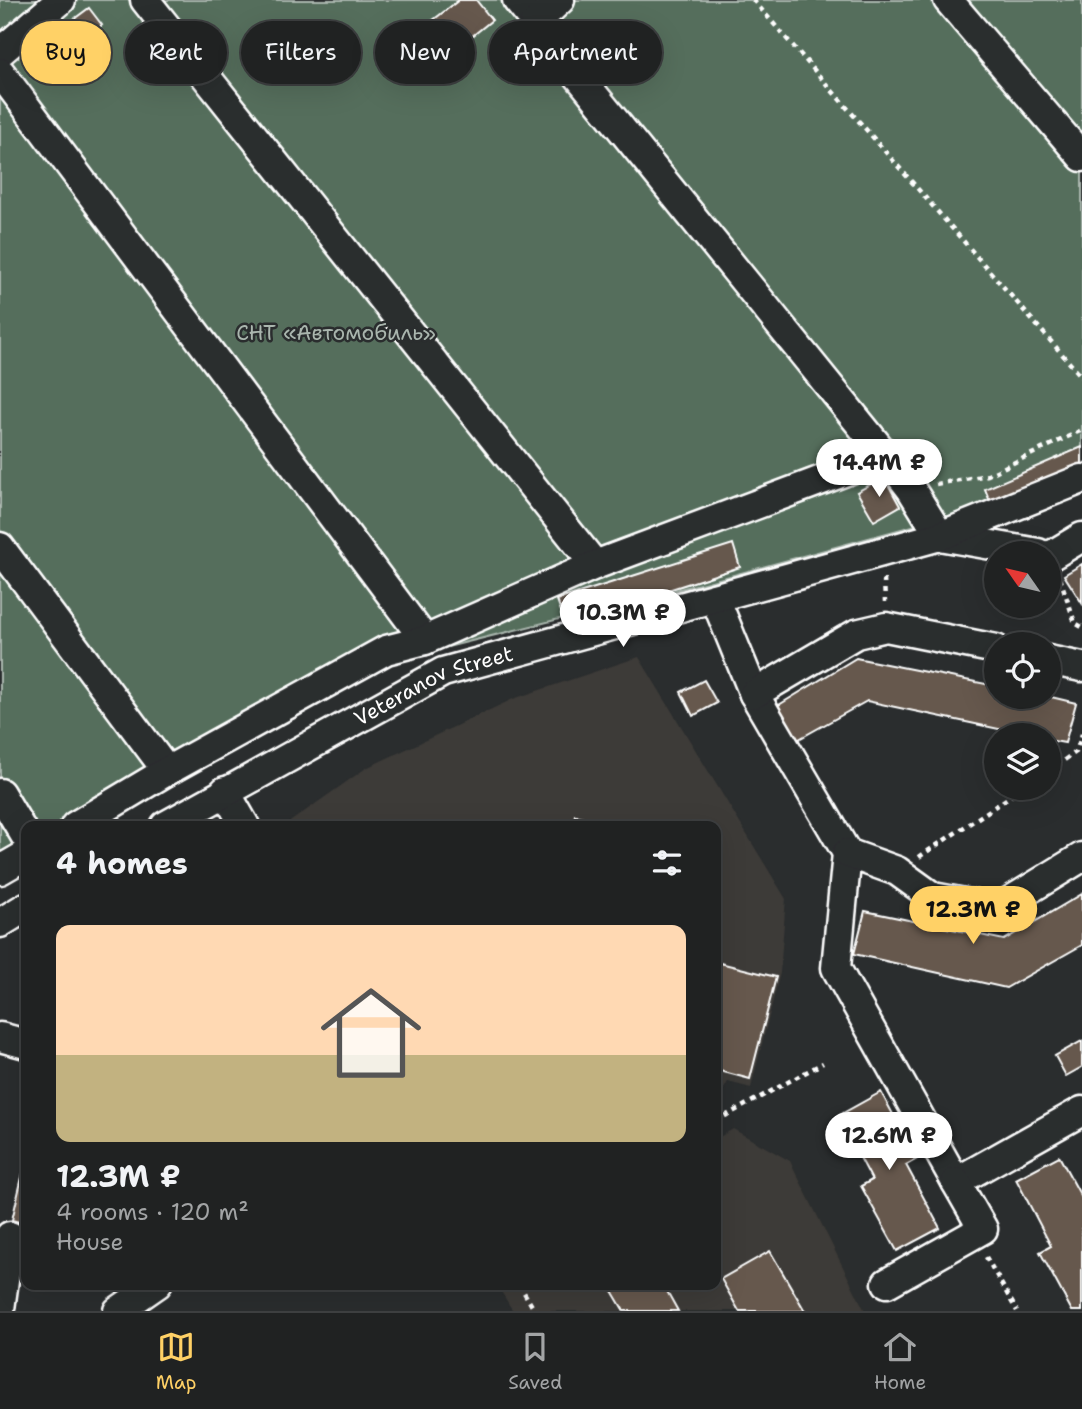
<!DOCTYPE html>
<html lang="en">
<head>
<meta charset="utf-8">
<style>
	:root { --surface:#202222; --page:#282a2a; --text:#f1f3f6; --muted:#a2a4a5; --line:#3d3f40; --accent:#ffd166 }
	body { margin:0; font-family:"Shantell Sans",sans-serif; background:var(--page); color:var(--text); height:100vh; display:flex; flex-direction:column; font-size:26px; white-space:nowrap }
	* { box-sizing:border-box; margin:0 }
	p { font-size:23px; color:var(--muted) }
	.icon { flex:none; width:38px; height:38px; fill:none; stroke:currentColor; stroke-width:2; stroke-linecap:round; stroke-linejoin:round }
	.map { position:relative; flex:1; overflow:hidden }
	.details { position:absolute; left:21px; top:821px; width:700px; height:469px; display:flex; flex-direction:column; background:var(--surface); border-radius:14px; box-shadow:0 7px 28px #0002,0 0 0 2px var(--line) }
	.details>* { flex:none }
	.top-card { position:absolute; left:21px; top:21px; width:700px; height:63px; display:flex; gap:14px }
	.needle { width:46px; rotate:304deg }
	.controls { position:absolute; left:984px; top:541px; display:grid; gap:14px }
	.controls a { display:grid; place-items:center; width:77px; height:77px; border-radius:50%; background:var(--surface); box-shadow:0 7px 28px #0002,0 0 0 2px var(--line); font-size:35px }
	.price { position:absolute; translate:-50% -60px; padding:0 16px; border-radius:24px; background:#fff; color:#222; font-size:23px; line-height:46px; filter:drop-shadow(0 2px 4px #0008) }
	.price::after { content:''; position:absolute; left:50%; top:42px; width:21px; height:16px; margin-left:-10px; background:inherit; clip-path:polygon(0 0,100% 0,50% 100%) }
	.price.selected { background:var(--accent); color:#111 }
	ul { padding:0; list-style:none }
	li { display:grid; align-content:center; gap:14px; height:371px; padding:0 35px }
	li+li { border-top:2px solid var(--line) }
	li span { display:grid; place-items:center; height:217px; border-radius:14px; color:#555 }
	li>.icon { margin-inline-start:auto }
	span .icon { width:126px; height:126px; fill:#fffc; stroke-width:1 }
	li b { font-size:30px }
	h2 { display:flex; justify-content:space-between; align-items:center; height:84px; padding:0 35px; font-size:30px }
	.chip { padding:0 24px; border-radius:32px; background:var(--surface); box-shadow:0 7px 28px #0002,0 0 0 2px var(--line); font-size:24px; line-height:63px }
	.chip.selected { background:var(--accent); color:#111 }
	.tabs { display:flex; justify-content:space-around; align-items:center; height:98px; border-top:2px solid var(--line); background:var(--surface); font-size:19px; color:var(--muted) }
	.tabs a { display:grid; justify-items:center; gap:4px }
	.tabs .selected { color:var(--accent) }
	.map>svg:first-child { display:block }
	.built { fill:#3c3a37 }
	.green { fill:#556e5c; stroke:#aab6ae; stroke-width:2 }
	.building { fill:#66594d; stroke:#fff; stroke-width:2 }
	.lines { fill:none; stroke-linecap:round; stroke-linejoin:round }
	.minor-casing { stroke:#fff; stroke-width:33 }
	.path { stroke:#fff; stroke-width:4.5; stroke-dasharray:5 5; stroke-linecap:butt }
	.minor { stroke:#2a2d2e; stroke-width:28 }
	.labels { text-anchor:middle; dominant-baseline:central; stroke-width:5; stroke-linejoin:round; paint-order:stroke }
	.park-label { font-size:21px; fill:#aab6ae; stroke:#2a2d2e }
	.street-label { font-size:21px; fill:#fff; stroke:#2a2d2e }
</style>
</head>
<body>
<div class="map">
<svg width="1082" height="1311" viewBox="0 0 1082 1311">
	<rect width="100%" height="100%" fill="#2a2d2e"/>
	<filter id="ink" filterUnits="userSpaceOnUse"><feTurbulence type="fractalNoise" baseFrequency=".0143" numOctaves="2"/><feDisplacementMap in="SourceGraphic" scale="14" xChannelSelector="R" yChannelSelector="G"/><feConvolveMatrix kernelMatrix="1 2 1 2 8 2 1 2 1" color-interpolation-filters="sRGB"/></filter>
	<g filter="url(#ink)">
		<path class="built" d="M639 657 786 899 780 973 751 1088 728 1082 722 1092 716 1096V826H284L366 768 513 699Z
			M733 1129 790 1161 865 1311H513L497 1285 716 1284V1139Z"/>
		<path class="green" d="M0 0H1082V466L971 510 708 582 387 662 97 826H26L0 881Z"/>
		<path class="building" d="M459 0H476L492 20 455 50 432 21Z
			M89 8 102 25 79 43 66 25Z
			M1082 447V465L991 504 985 489Z
			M884 477 900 506 874 521 857 492Z
			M733 544 740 567 565 623 557 600Z
			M1082 564V603L1064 575Z
			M856 658 996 686V696H1047L1076 703 1065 743 1048 740V735H1027L867 701 790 744 769 711Z
			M704 680 717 703 693 716 681 692Z
			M575 815 611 824 610 826H572Z
			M1082 894V945L1006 988 854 954 865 911 1004 940Z
			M716 962 776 977 750 1079 716 1070Z
			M1082 1041V1067L1066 1076 1055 1056Z
			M881 1092 917 1159 906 1165 940 1228 897 1251 861 1186 872 1180 838 1116Z
			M1059 1156 1082 1198V1311H1072L1040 1252 1051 1246 1016 1179Z
			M26 1160V1224L12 1220Z
			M770 1251 805 1311H739L721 1279Z
			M608 1284H663L678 1311H624Z"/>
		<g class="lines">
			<g class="minor-casing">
				<g id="minor">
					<path d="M145 0 595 565"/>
					<path d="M517 0 886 456 911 489 940 536 1038 553"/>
					<path d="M948 0 1082 157"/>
					<path d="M534 24 560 0"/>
					<path d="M0 52 61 0"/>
					<path d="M0 72 425 640"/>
					<path d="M0 547 167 771"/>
					<path d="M1048 555H1052L1082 537"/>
					<path d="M715 598 754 694 847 853 836 968 956 1182 1082 1111"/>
					<path d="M1048 660 1082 667"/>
					<path d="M754 694 856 634 886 627 996 649"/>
					<path d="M225 791 245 826"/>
					<path d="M0 793 26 837"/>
					<path d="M75 826 167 771 386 650 425 640 595 565 886 456"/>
					<path id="s1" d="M165 826 443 672 940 536 1082 479"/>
					<path d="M847 853 897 871 933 897 997 909 1082 857"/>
					<path d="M0 870 26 855"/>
					<path d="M0 923 26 907"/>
					<path d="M0 1037 26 1044"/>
					<path d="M887 1283 983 1229 956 1182"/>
					<path d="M0 1309 10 1236"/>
					<path d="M118 1311 157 1284"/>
				</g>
			</g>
			<path class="path" d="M753 0 1082 377
				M936 484 988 475 1082 430
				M1060 578 1075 623 1082 627
				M884 579 885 602
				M1048 771 1076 752 1082 734
				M919 857 1023 788
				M716 1121 823 1063
				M986 1257 1017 1311
				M519 1284 535 1311"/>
			<use href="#minor" class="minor"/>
		</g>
	</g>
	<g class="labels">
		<g class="park-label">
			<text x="336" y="333">СНТ «Автомобиль»</text>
		</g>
		<g class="street-label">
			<text stroke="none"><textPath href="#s1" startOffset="304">Veteranov Street</textPath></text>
		</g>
	</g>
</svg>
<div class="controls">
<a><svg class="needle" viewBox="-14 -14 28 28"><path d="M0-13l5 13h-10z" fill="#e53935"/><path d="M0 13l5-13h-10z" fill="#a2a4a5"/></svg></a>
<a><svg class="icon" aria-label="locate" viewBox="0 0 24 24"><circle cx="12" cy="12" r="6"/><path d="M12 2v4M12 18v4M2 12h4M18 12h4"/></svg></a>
<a><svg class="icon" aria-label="layers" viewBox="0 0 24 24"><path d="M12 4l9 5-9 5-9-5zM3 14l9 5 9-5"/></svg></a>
</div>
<b class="price" style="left:879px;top:499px">14.4M ₽</b>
<b class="price" style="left:623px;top:649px">10.3M ₽</b>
<b class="price selected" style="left:973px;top:946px">12.3M ₽</b>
<b class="price" style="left:889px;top:1172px">12.6M ₽</b>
<div class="top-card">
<a class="chip selected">Buy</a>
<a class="chip">Rent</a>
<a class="chip">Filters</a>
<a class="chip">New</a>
<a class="chip">Apartment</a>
</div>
<section class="details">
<h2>4 homes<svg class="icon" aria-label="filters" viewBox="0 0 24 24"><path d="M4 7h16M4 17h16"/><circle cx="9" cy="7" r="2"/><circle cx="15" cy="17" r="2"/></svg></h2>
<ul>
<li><span style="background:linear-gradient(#ffd9b3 60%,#c2b280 0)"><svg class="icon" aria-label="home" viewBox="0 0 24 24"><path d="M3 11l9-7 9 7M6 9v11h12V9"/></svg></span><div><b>12.3M ₽</b><p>4 rooms · 120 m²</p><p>House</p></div></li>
</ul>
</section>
</div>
<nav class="tabs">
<a class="selected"><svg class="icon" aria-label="map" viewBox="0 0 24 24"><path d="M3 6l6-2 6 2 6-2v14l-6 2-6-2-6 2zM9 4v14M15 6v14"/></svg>Map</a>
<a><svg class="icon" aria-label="saved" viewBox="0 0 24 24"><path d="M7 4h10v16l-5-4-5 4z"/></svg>Saved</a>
<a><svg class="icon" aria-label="home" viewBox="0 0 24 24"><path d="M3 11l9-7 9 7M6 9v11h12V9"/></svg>Home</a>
</nav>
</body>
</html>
